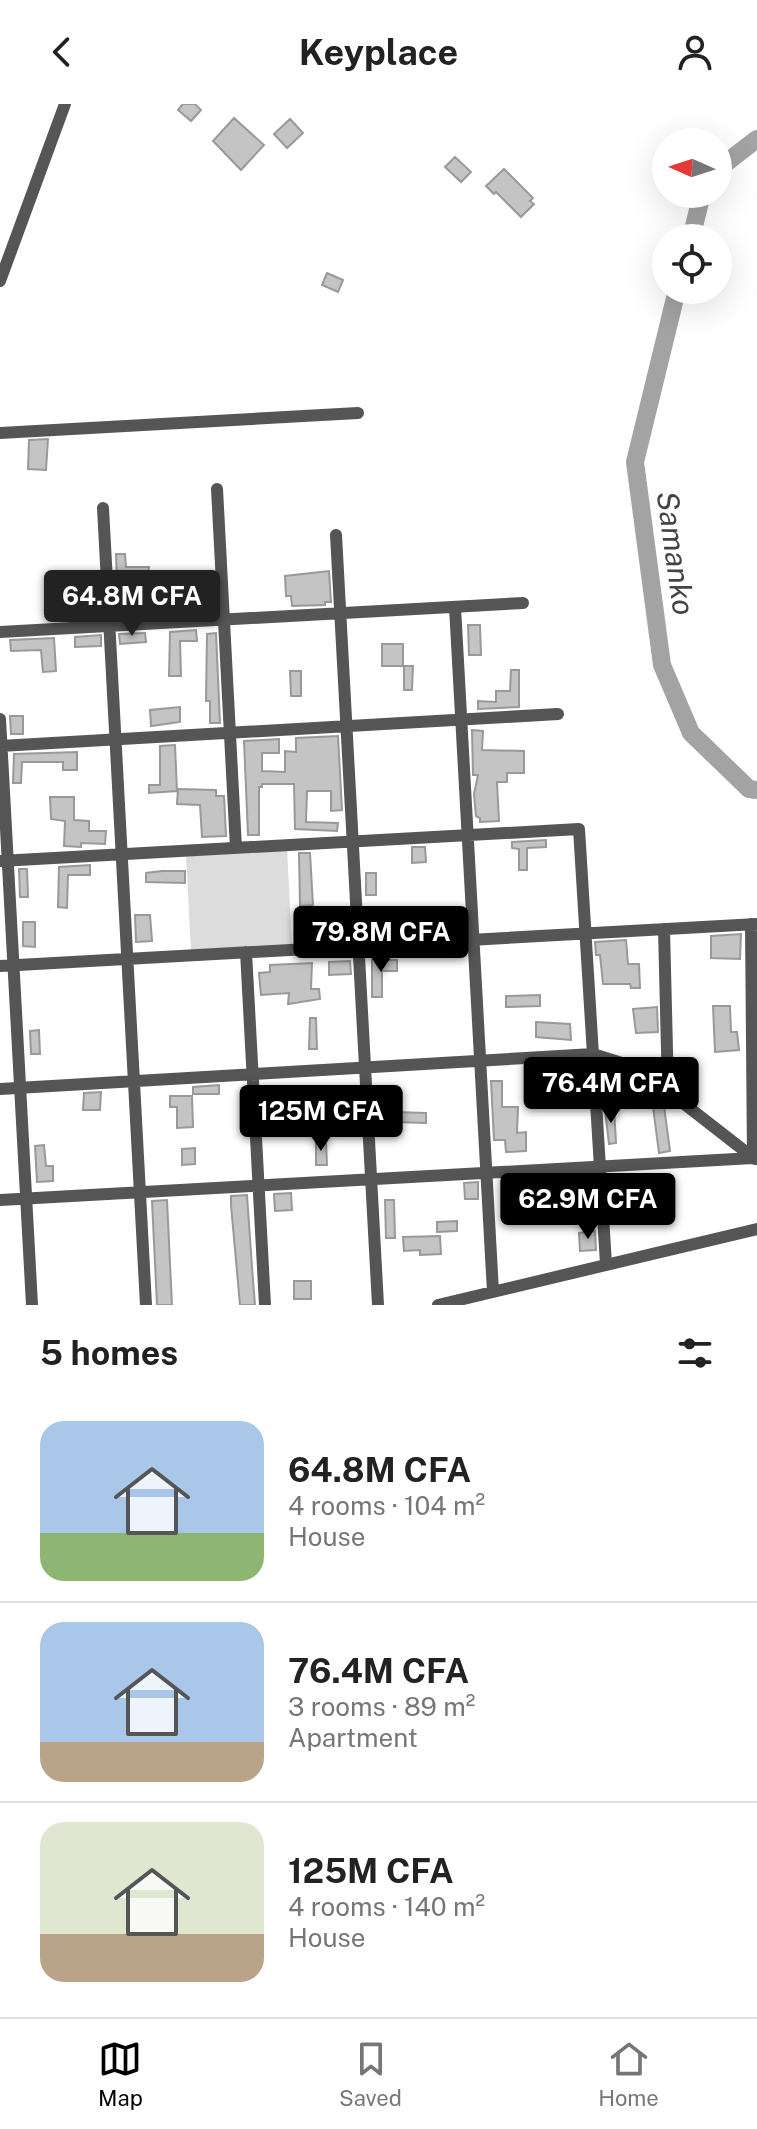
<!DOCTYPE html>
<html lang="en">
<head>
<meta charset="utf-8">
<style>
	:root { --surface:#fff; --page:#f6f6f6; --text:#222; --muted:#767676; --line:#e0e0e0; --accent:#000 }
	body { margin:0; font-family:"Public Sans",sans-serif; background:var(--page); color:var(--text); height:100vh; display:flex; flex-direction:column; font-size:30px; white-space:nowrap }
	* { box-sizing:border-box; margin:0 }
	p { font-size:26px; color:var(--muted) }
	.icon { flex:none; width:44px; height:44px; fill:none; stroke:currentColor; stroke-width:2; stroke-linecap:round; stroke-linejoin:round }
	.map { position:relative; height:1201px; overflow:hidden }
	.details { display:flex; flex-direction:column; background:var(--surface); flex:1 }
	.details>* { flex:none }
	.needle { width:52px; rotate:273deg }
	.fabs { position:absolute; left:652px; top:24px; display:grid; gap:16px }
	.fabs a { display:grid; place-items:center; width:80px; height:80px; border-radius:50%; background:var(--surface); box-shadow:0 8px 32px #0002; font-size:40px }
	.price { position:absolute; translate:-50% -68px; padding:0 18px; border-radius:8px; background:var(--accent); color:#fff; font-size:26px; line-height:52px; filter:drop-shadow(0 2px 4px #0008) }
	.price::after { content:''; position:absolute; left:50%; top:48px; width:24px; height:18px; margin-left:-12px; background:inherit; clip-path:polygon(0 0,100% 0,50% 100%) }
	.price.active { background:#222; color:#fff }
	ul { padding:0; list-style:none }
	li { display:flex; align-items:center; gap:24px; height:200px; padding:0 40px }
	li+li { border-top:2px solid var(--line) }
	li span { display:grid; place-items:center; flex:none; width:224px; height:160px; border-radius:24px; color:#555 }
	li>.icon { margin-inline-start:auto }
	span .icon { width:96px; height:96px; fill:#fffc; stroke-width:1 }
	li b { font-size:34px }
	h2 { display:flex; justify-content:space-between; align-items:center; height:96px; padding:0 40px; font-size:34px }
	header { display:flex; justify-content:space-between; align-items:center; height:104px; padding:0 40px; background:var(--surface); font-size:36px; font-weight:700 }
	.dock { display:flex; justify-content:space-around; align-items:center; height:112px; border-top:2px solid var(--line); background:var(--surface); font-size:22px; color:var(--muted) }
	.dock a { display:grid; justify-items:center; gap:4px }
	.dock .active { color:var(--accent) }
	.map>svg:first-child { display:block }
	.green { fill:#dcdcdc }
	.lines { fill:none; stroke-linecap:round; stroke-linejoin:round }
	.river { stroke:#a3a3a3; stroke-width:18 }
	.building { fill:#c4c4c4; stroke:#999; stroke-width:2 }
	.minor { stroke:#555; stroke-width:12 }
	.labels { text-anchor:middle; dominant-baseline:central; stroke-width:6; stroke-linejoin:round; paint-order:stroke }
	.water-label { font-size:30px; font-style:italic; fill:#444; stroke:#fff }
</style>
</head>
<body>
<header><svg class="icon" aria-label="back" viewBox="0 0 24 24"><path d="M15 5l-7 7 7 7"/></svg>Keyplace<svg class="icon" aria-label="person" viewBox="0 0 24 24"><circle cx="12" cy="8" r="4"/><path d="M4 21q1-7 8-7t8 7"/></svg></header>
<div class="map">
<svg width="757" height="1201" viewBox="0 0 757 1201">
	<rect width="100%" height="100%" fill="#fff"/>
	<path class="green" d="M287 744 292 842 191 848 186 750Z"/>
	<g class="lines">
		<path class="river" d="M718 65 757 35
			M691 134 702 90
			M677 186 635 358 662 561 691 629 749 685 757 686"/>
	</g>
	<path class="building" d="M183 0H195L201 6 191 17 178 6Z
		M234 14 264 41 241 66 213 37Z
		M290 15 303 29 287 44 274 30Z
		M455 53 471 68 461 78 445 63Z
		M504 65 533 94 530 97 534 100 521 113 496 88 494 90 486 82Z
		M327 169 343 176 338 188 322 181Z
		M48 335 46 366 28 365 29 336Z
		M116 450H125L126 463H149L146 483 135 484V508L118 509Z
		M329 467 331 498H325V501L292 502 291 492H286L285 472Z
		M213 488 214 504 202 505 201 489Z
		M468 521H480L481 551H469Z
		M196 526 197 537H180L181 572H169L170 528Z
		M145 529 146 538 120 540 119 530Z
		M216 529 220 619H210V597H206L207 530Z
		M101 531V542L75 543V533Z
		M54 534 56 567 43 568 41 546 11 547 10 536Z
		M382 540H403V562H382Z
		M404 562H413L412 586H404Z
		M511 566H519V603L478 605V597L496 598V587H510Z
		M290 567H301V592H291Z
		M180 603V618L151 622 150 606Z
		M10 612H23V630H11Z
		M472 626 483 627 482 646 524 647V669H507V678H497L499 717 480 718V714L476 712 474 690 478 671H473Z
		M338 632 342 706 331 707V687H307L306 718 338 719 337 727 295 725 294 680H262V683H259V731H248L244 637 279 635V649H262V667L285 668V647L296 648V634Z
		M175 641 177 687 149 689V681H160V642Z
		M77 648V666H63V658H22L21 679H13L14 650Z
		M178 685 216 686V692H224L226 732 202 733 200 701 177 700Z
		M50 693H74V716L89 717V727H106L105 740 81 739V743L64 742 65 717 51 715Z
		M546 736V743L527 744V766H519V745L512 744V738Z
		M412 743H425L426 758 412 759Z
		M299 749H310L313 801 300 802Z
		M90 761V771H68L67 804 58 803 59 763Z
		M19 765H27L28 793H20Z
		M162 767H185V779L146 778V769Z
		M366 769H376V791H366Z
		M135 811H150L152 837 136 838Z
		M23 818H35V843L23 842Z
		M741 830 740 855 711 854V832Z
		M626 836 628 860H639L640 884H631L630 880H603L600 851H596L595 838Z
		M372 856H397V867H382V893H372Z
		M350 857 351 870 329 871V858Z
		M312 859 311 885H319L320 895 288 900 289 889 261 891 259 869 270 868V861Z
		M540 891V902L506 903V892Z
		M713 902H730L731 928H737L739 946 715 948Z
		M657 903 658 928 636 929 633 905Z
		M310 914H316L317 945H309Z
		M536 918 570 920 571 936 536 933Z
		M39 926 40 950H31L30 927Z
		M491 977H502V1003H518L517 1029 526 1028V1047L506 1048 505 1036H494Z
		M219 981V990H193V983Z
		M637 986 638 1000 624 1001 623 987Z
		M101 988 100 1006H83L84 989Z
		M170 992H192L193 1023 177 1024V1003H170Z
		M290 1001V1013H266V1002Z
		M664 1002 670 1047 659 1049 653 1003Z
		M614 1003 616 1039 609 1040 605 1006Z
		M395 1008 426 1009V1019L395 1018Z
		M326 1037 327 1061H316V1038Z
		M44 1041 46 1062H53V1077L37 1078 35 1042Z
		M195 1044V1060L182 1061V1045Z
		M478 1078V1095H465L464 1079Z
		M291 1089 292 1106 275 1107 274 1090Z
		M247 1091 252 1163 255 1201H240L231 1101V1092Z
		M167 1096 172 1201H157L152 1097Z
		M385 1096H394L395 1134H386Z
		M457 1117V1127L437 1128V1118Z
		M595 1127 596 1146 580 1147 579 1129Z
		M440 1132 441 1150 420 1151V1146L404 1147 403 1133Z
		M294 1177H311V1195H294Z"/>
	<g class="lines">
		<path class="minor" d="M0 177 65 0
			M0 329 358 309
			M217 385 236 744
			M103 404 146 1201
			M336 431 378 1201
			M455 503 493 1188
			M0 528 523 499
			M0 615 32 1201
			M0 642 558 610
			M0 757 579 725 606 1160
			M664 825 668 987
			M246 848 265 1201
			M0 862 757 820
			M0 985 593 950 628 961 651 974 755 1055
			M0 1096 753 1054 751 820
			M438 1201 757 1125"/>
	</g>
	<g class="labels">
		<g class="water-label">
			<text transform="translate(676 449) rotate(82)">Samanko</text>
		</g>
	</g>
</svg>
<div class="fabs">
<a><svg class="needle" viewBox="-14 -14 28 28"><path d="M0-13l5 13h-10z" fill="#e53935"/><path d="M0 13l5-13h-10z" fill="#767676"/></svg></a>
<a><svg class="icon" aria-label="locate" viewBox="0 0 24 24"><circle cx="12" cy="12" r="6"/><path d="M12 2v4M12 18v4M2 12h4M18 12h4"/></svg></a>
</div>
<b class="price active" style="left:132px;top:534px">64.8M CFA</b>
<b class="price" style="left:381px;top:870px">79.8M CFA</b>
<b class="price" style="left:611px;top:1021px">76.4M CFA</b>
<b class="price" style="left:321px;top:1049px">125M CFA</b>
<b class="price" style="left:588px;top:1137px">62.9M CFA</b>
</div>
<section class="details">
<h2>5 homes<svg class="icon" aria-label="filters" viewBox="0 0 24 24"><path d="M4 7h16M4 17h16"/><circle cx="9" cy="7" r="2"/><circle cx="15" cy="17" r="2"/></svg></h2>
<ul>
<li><span style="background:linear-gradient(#a9c7e8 70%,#8fb573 0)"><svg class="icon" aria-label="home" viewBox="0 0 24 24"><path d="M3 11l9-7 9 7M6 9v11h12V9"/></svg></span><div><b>64.8M CFA</b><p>4 rooms · 104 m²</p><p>House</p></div></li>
<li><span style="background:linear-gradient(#a9c7e8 75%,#b9a48a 0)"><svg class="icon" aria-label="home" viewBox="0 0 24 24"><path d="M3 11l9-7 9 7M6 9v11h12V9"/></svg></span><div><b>76.4M CFA</b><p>3 rooms · 89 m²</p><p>Apartment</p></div></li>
<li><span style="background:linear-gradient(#dfe7d0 70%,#b9a48a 0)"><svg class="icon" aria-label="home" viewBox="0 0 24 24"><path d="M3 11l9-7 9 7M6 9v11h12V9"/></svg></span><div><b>125M CFA</b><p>4 rooms · 140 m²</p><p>House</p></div></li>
</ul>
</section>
<nav class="dock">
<a class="active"><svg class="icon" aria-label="map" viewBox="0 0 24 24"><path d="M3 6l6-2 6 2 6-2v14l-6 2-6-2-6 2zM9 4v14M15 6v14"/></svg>Map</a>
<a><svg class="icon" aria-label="saved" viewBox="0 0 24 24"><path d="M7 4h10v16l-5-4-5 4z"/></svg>Saved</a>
<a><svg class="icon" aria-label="home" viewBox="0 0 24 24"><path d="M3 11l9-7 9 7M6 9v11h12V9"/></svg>Home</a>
</nav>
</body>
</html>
